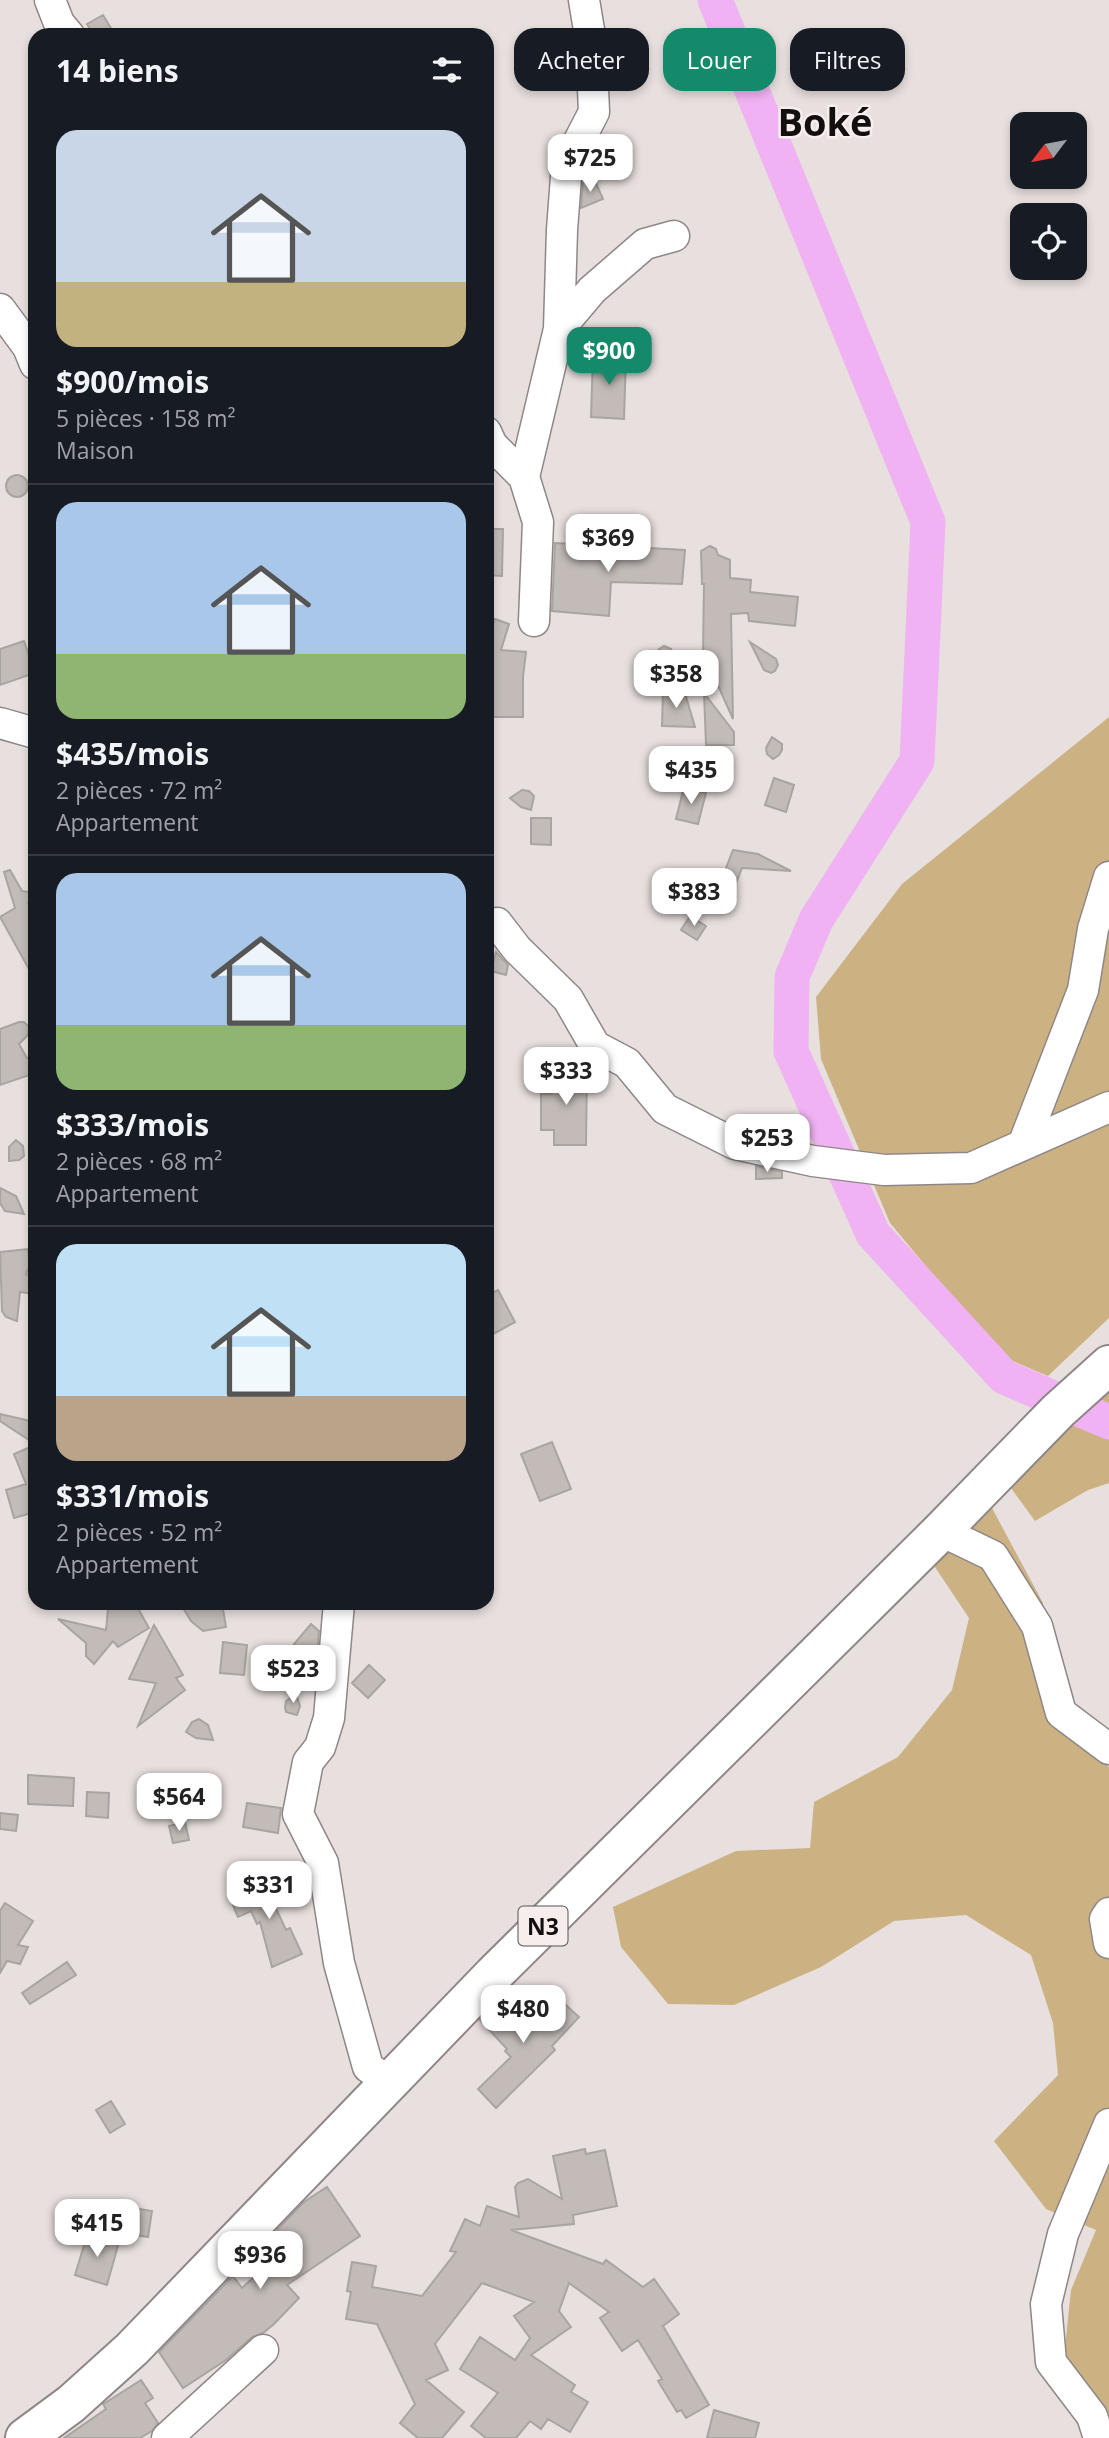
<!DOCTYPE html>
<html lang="fr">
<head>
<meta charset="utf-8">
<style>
	:root { --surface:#171b24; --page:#242831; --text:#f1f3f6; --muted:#9ea1a6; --line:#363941; --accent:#148a6b }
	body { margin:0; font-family:"Open Sans",sans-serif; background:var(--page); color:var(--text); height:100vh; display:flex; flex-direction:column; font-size:26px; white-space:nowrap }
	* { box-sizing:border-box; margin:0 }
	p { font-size:23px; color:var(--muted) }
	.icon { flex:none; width:38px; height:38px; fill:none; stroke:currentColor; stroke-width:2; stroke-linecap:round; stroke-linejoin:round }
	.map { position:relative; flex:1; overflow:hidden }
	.drawer { position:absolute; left:28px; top:28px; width:466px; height:1582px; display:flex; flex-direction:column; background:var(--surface); border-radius:21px; box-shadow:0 4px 10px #0003 }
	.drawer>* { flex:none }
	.banner { position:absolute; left:514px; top:28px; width:488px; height:63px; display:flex; gap:14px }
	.needle { width:46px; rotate:238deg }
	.buttons { position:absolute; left:1010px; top:112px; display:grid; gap:14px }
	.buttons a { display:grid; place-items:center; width:77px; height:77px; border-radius:14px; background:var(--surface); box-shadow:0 4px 10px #0003; font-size:35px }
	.price { position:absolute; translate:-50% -60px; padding:0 16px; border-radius:14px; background:#fff; color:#222; font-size:23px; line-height:46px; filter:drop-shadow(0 2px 4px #0008) }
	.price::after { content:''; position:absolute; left:50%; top:42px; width:21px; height:16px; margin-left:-10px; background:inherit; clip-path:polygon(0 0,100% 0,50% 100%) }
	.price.active { background:var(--accent); color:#fff }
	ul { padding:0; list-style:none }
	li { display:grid; align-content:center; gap:14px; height:371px; padding:0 28px }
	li+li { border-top:2px solid var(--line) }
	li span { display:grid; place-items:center; height:217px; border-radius:21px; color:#555 }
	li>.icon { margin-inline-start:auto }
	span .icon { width:126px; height:126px; fill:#fffc; stroke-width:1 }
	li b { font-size:30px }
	h2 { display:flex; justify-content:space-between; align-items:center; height:84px; padding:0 28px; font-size:30px }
	.tag { padding:0 24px; border-radius:21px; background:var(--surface); box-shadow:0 4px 10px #0003; font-size:24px; line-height:63px }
	.tag.active { background:var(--accent); color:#fff }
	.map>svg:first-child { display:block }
	.green { fill:#ccb283 }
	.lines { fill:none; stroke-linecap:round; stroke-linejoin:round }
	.river { stroke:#f0b2f3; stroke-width:35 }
	.building { fill:#c2bbb7; stroke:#aaa4a0; stroke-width:2 }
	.minor-casing { stroke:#8f8787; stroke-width:33 }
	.highway-casing { stroke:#8f8787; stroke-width:42 }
	.minor { stroke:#fff; stroke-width:30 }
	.highway { stroke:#fff; stroke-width:38 }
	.labels { text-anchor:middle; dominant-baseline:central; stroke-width:5; stroke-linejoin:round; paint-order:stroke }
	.shield { fill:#f6edec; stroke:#565251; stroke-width:2 }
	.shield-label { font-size:23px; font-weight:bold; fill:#12100f }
	.town-label { font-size:38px; font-weight:bold; fill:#12100f; stroke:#f6edec }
</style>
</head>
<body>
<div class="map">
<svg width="1109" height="2438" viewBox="0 0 1109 2438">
	<rect width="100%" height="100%" fill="#e8e0df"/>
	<path class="green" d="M1109 717V1318L1048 1376 1001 1356 890 1223 821 1059 816 997 902 884Z
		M1109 1357V1483L1088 1490 1035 1521 1011 1488 1050 1411Z
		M985 1495 1043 1603 1044 1692 1092 1753 1109 1767V2415L1064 2356 1071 2290 1096 2230 1046 2209 994 2141 1058 2075 1053 2023 1031 1955 966 1915 894 1921 821 1967 734 2005 668 2004 621 1947 613 1907 736 1851 810 1848 814 1802 898 1757 952 1690 969 1618 925 1552Z"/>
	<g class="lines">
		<path class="river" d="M715 0 928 522 917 761 816 920 792 977 791 1051 873 1234 1004 1377 1109 1422"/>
	</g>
	<path class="building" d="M103 15 115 35H94L87 24Z
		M594 179 603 199 581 208 583 183Z
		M593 355 626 356 624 419 591 417Z
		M6 486a11 11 0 1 1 22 0a11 11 0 1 1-22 0Z
		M486 529H503L502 576 486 575Z
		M555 543 685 550 682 584 611 582 609 616 552 611Z
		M710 546 716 549 718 555 730 560V578L751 580 750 592 798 597 795 626 749 621 748 613 731 614 733 719 703 652 704 584H702L701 551Z
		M495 619 509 624 501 650 526 652 523 677V717H487L486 643Z
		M24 641 35 673 0 685V649Z
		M750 642 776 659 778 665 775 671 771 673 764 670Z
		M664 646 671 649 674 655 672 662 663 669 655 656 658 650Z
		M663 690H684L695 727 662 726Z
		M704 693 734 732V745H706Z
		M772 737 782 744V750L779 755 773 759 767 754 766 748Z
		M774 778 794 785 786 812 765 805Z
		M684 787 706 793 698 824 676 819Z
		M522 790 529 791 534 796 531 810 521 807 510 798Z
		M531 818H551V845L531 844Z
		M733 850 758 854 791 871 742 868 735 886 721 881Z
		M10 870 22 891 35 893 28 903 35 915V980L0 917 15 908 4 872Z
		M690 916 706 926 697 940 681 930Z
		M496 952 508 965 506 975 491 971Z
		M19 1022H24L29 1027 28 1035 19 1044 27 1058 35 1061V1073L0 1085V1029Z
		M552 1067 587 1068 586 1145H554V1130H541V1094H552Z
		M16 1140 23 1146 24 1156 19 1160 9 1161V1147Z
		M756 1166 782 1172V1178L756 1179Z
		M0 1188 16 1196 24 1214 5 1211 0 1203Z
		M28 1249 30 1265 26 1274 35 1280V1294L20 1292 17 1321 6 1317 2 1311 0 1252Z
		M498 1290 515 1322 486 1338V1296Z
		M0 1414 35 1422V1444L0 1421Z
		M552 1442 571 1489 540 1501 521 1454Z
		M35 1445V1512L14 1518 6 1490 26 1484 14 1454Z
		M111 1603H135L149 1628 118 1647 113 1641 94 1664 86 1656V1643L58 1619 106 1630 108 1609Z
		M180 1603H222L226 1627 203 1631 191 1621Z
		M311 1624 319 1631 316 1664 308 1673 290 1655 298 1647 294 1644Z
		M154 1625 183 1675 176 1678 185 1690 138 1726 156 1683 129 1679Z
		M223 1642 247 1645 244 1675 220 1673Z
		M369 1665 385 1680 368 1698 352 1683Z
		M296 1694 300 1706 297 1715 286 1712 285 1707 286 1701Z
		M199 1719 208 1725 213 1740 196 1738 186 1732 192 1722Z
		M28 1775 74 1778 73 1806 28 1804Z
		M87 1792 109 1793 108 1818 86 1816Z
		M247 1803 281 1808 278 1833 243 1827Z
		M0 1813 18 1815 16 1831 0 1829Z
		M185 1822 189 1840 173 1843 169 1826Z
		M262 1879 267 1890 280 1885 285 1898 273 1902 286 1930 290 1928 302 1954 272 1967 260 1922 257 1924 251 1911 238 1917 232 1903 245 1898 241 1889Z
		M5 1903 33 1921 18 1945 28 1947 20 1964 7 1961 0 1973V1911Z
		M67 1962 76 1975 30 2004 22 1993Z
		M556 1996 579 2017 552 2046 555 2050 496 2108 478 2089 511 2057 505 2051 507 2049 480 2020 500 1999 527 2028Z
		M111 2101 125 2124 110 2133 96 2110Z
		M585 2149 586 2154 605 2150 617 2206 573 2215 574 2224 511 2230 603 2264 606 2260 643 2287 654 2279 679 2314 663 2326 709 2405 686 2418 681 2410 677 2412 658 2381 662 2379 638 2340 622 2351 600 2318 609 2312 569 2283 559 2311 571 2327 531 2355 575 2385 571 2392 588 2402 570 2432 548 2419 541 2429 530 2421 516 2438H486L471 2426 498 2393 460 2369 480 2337 515 2360 530 2338 514 2316 534 2302 482 2283 435 2344 448 2370 426 2380 464 2412 442 2438H418L400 2423 415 2404 377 2324 346 2319 351 2292 347 2291 352 2262 376 2266 372 2287 422 2296 456 2252 450 2251 465 2219 480 2226 487 2206 519 2217 515 2187 518 2183 528 2179 562 2199 553 2156Z
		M327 2187 360 2236 287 2285 299 2298 274 2324 263 2333 252 2337 226 2360 183 2388 159 2352 233 2276 242 2288 268 2264 263 2255 283 2240 277 2230 304 2202Z
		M121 2206 152 2211 148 2237 117 2232Z
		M88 2232 119 2242 107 2285 75 2275Z
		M141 2380 153 2398 145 2403 158 2423 152 2431 140 2438H64L106 2409 103 2404 105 2403Z
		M714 2410 759 2423 755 2438H707Z"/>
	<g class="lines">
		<g class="minor-casing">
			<path id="minor" d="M50 0 59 23 69 35
				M0 309 28 347 35 364
				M559 329 562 230 567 164 594 112 591 42 584 0
				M486 432 492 445 524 477 538 522 534 621
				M524 477 559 329 592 290 645 244 674 236
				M0 723 35 733
				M486 925 497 923 517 949 568 999 595 1046 627 1063 665 1109 735 1144 813 1161 884 1170 971 1168 1109 1107
				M1023 1145 1083 990 1093 929 1109 877
				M941 1531 993 1556 1037 1626 1061 1713 1109 1749
				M339 1603 329 1718 320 1747 308 1762 298 1814 323 1863 339 1963 368 2067 391 2084
				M1109 1913 1105 1919 1109 1943
				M167 2438 263 2350
				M1099 2438 1092 2416 1051 2362 1046 2304 1063 2234 1109 2124"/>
		</g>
		<g class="highway-casing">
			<path id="highway" d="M25 2438 71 2404 132 2349 493 1975 941 1531 1058 1411 1109 1365"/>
		</g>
		<use href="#minor" class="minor"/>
		<use href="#highway" class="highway"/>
	</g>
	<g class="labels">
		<rect class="shield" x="518.5" y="1906.5" width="49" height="39" rx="5"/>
		<g class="shield-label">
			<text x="543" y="1926">N3</text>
		</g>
		<g class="town-label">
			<text x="825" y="121">Boké</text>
		</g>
	</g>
</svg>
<div class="buttons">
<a><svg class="needle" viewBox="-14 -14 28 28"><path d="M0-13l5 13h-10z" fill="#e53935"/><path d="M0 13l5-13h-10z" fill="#9ea1a6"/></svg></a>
<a><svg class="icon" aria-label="locate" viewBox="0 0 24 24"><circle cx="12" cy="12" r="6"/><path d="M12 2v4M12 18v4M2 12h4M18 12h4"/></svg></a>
</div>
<b class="price" style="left:590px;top:194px">$725</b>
<b class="price active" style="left:609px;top:387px">$900</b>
<b class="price" style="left:608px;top:574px">$369</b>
<b class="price" style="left:676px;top:710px">$358</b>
<b class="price" style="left:691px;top:806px">$435</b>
<b class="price" style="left:694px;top:928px">$383</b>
<b class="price" style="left:566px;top:1107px">$333</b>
<b class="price" style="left:767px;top:1174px">$253</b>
<b class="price" style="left:293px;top:1705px">$523</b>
<b class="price" style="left:179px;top:1833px">$564</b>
<b class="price" style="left:269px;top:1921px">$331</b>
<b class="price" style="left:523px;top:2045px">$480</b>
<b class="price" style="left:97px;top:2259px">$415</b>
<b class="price" style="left:260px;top:2291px">$936</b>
<div class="banner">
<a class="tag">Acheter</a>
<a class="tag active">Louer</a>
<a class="tag">Filtres</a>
</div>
<section class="drawer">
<h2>14 biens<svg class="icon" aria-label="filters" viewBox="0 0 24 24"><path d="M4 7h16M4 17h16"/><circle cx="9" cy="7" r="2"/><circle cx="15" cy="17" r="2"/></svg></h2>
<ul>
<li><span style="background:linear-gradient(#c9d6e8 70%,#c2b280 0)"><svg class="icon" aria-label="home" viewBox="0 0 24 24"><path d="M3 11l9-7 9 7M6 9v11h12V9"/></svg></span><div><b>$900/mois</b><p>5 pièces · 158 m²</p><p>Maison</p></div></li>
<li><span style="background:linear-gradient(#a9c7e8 70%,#8fb573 0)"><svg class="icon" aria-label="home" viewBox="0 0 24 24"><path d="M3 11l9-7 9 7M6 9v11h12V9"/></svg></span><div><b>$435/mois</b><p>2 pièces · 72 m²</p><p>Appartement</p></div></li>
<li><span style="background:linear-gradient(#a9c7e8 70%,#8fb573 0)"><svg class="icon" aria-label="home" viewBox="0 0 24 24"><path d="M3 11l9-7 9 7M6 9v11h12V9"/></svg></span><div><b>$333/mois</b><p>2 pièces · 68 m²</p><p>Appartement</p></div></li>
<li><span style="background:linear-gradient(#bfe0f5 70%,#b9a48a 0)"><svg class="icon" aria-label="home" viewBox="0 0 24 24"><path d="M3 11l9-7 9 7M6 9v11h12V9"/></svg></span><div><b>$331/mois</b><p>2 pièces · 52 m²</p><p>Appartement</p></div></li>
</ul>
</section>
</div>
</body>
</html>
